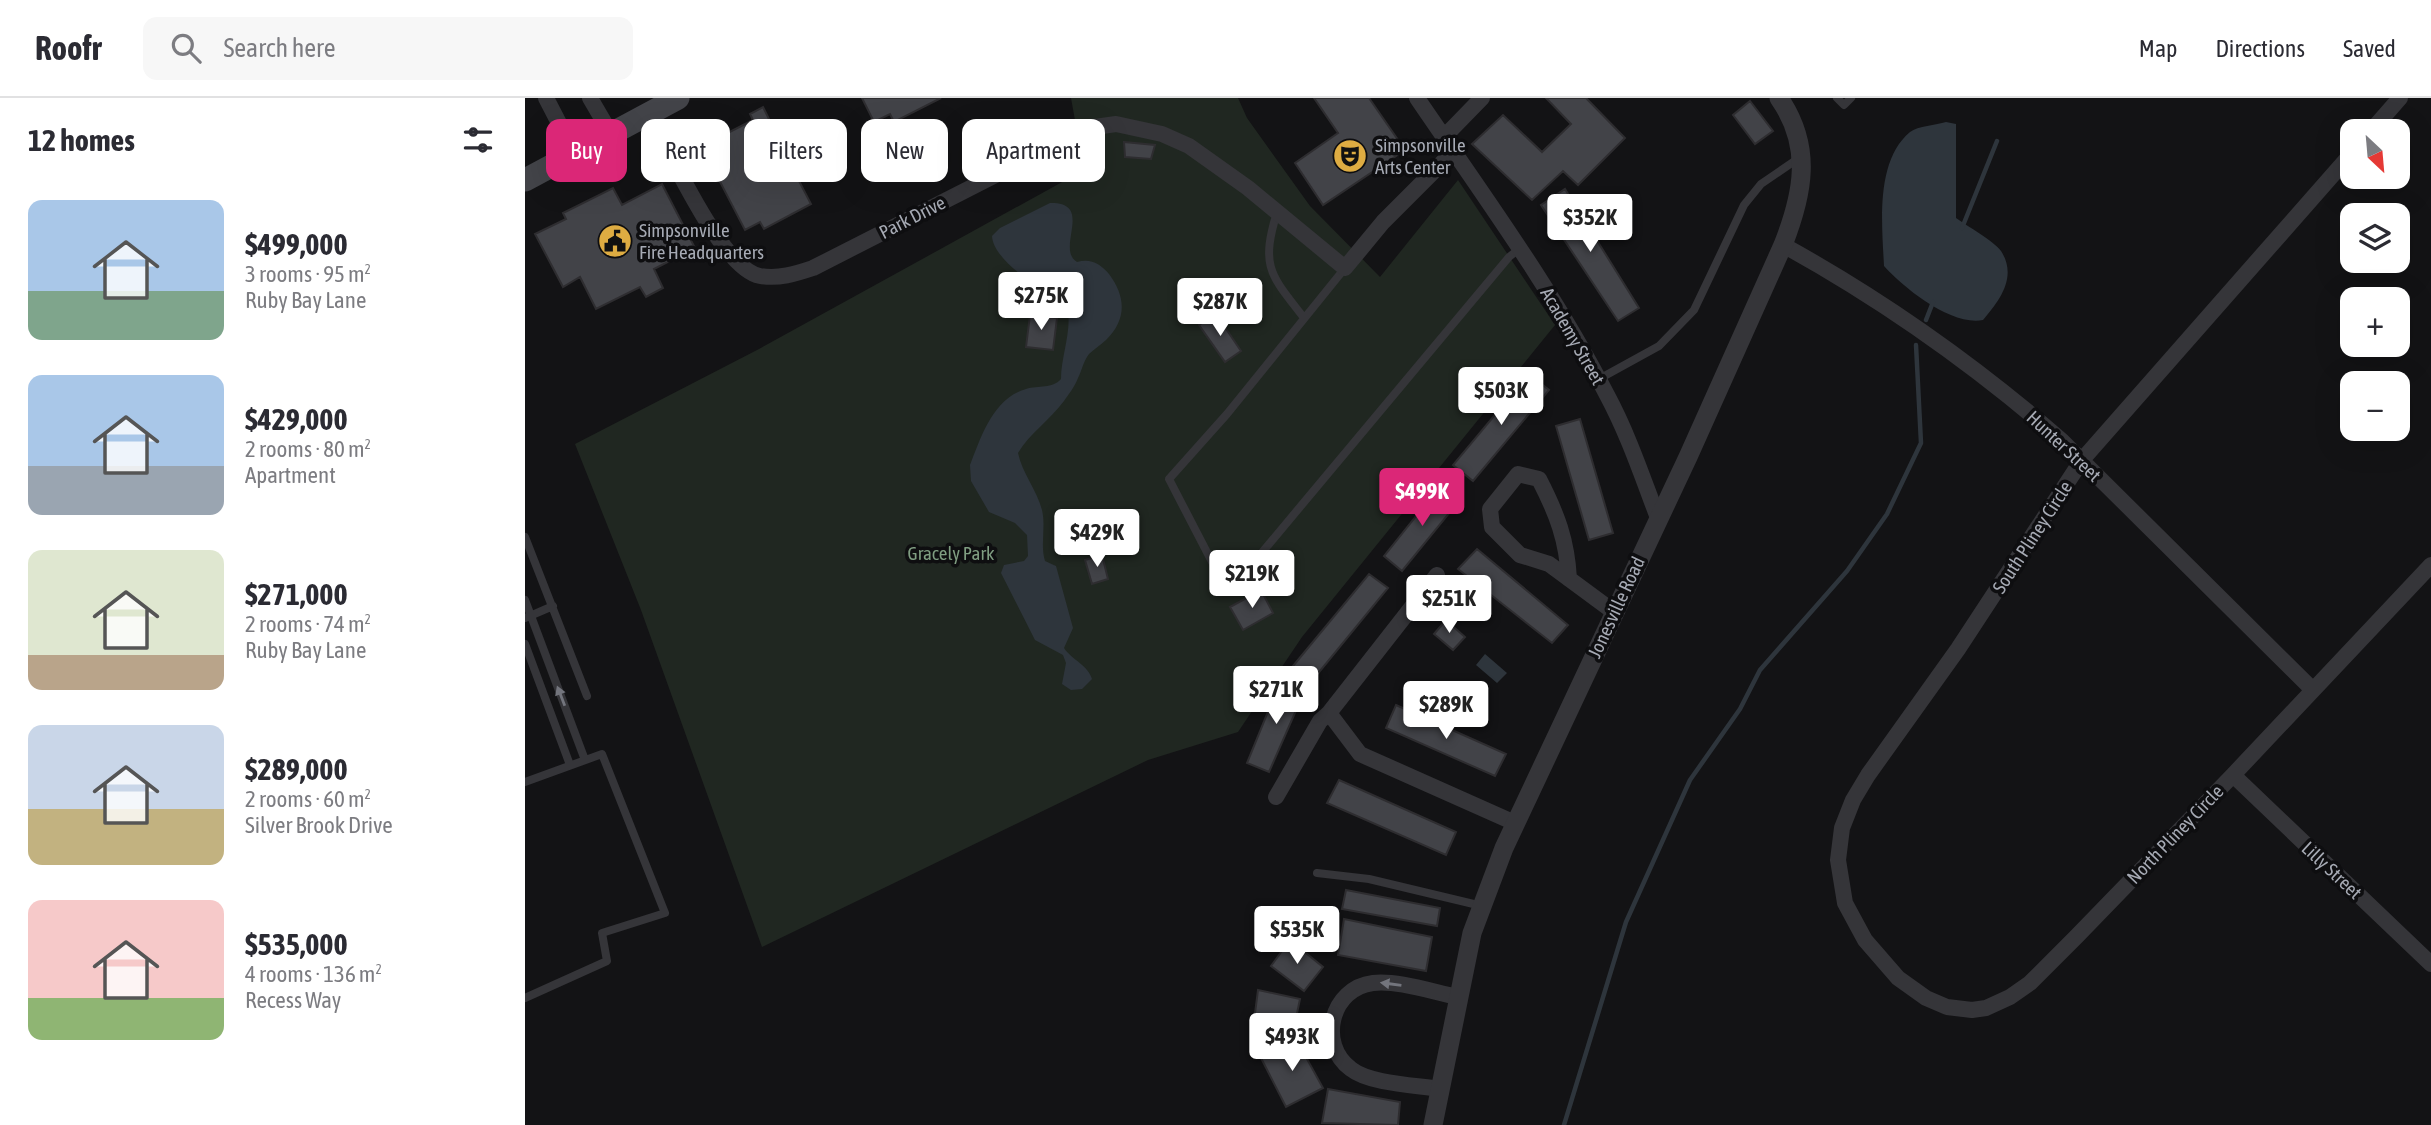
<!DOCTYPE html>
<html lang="en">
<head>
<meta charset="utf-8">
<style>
	:root { --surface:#fff; --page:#f7f7f7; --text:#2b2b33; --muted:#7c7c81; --line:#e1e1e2; --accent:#db2777 }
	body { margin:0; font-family:"Asap Condensed",sans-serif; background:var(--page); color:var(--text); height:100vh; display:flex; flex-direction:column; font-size:26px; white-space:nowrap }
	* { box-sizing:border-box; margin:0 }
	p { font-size:23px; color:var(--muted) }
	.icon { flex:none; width:38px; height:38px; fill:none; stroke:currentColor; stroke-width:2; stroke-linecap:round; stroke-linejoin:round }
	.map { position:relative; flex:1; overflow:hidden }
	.drawer { display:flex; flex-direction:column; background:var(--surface); width:525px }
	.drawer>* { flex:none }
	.hud { position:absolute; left:21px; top:21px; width:665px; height:63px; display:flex; gap:14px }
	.needle { width:46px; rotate:154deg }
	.fabs { position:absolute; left:1815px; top:21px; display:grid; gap:14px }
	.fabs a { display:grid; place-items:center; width:70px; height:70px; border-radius:14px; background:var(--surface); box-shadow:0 7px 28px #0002; font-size:35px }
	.price { position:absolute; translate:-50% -60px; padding:0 16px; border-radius:7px; background:#fff; color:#222; font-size:23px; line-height:46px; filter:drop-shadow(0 2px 4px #0008) }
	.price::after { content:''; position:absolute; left:50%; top:42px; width:21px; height:16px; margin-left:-10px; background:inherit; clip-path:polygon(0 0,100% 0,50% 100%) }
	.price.selected { background:var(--accent); color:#fff }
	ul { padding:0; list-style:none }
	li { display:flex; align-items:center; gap:21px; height:175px; padding:0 28px }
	li span { display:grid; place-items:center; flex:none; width:196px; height:140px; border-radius:14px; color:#555 }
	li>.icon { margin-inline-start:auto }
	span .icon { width:84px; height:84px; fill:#fffc; stroke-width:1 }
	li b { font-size:30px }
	h2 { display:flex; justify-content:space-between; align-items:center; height:84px; padding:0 28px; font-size:30px }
	.chip { padding:0 24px; border-radius:14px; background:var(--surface); box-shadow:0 7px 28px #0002; font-size:24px; line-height:63px }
	.chip.selected { background:var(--accent); color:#fff }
	header { display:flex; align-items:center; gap:42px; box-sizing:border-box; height:98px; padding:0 35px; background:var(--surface); border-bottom:2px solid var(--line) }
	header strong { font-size:33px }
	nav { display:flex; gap:38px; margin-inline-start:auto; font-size:24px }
	.search { width:490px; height:63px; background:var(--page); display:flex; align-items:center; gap:18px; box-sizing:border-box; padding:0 24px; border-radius:14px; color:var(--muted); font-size:26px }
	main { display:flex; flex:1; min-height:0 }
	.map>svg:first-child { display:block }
	.green { fill:#202721 }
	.water { fill:#2e353c }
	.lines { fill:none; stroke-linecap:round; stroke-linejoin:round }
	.stream { stroke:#2e353c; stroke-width:4.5 }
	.building { fill:#424348; stroke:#2e2d30; stroke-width:2 }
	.service { stroke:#353539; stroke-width:8 }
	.minor { stroke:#353539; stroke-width:16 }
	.tertiary { stroke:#353539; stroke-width:19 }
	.secondary { stroke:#434449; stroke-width:23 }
	.oneway { fill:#73757d }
	.labels { text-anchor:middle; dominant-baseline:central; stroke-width:7; stroke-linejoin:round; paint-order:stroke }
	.poi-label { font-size:19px; fill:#a6aab4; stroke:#0e0e10; text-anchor:start }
	.street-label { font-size:19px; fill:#a6aab4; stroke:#0e0e10 }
	.park-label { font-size:19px; fill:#7f9d81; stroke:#0e0e10 }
</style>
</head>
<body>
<header>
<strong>Roofr</strong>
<div class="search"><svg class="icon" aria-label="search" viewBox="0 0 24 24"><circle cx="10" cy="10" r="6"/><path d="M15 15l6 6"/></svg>Search here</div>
<nav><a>Map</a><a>Directions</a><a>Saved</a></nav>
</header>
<main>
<section class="drawer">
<h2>12 homes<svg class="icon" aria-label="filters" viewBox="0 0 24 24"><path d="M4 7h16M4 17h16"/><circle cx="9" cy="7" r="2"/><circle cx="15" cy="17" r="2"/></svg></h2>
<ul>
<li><span style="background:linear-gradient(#a9c7e8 65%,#7fa58c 0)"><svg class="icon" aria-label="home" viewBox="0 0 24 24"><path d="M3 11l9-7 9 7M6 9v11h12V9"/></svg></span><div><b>$499,000</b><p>3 rooms · 95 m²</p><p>Ruby Bay Lane</p></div></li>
<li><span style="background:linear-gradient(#a9c7e8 65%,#9aa5b1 0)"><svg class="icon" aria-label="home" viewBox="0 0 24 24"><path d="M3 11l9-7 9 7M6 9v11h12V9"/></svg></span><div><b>$429,000</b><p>2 rooms · 80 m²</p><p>Apartment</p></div></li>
<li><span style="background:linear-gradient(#dfe7d0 75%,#b9a48a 0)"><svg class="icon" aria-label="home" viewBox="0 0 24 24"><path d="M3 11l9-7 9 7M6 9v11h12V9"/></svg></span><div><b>$271,000</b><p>2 rooms · 74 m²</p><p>Ruby Bay Lane</p></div></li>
<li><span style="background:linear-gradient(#c9d6e8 60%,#c2b280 0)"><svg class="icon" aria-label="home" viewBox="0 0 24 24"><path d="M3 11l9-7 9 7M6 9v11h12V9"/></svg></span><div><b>$289,000</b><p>2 rooms · 60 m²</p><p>Silver Brook Drive</p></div></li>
<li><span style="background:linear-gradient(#f6c9c9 70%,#8fb573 0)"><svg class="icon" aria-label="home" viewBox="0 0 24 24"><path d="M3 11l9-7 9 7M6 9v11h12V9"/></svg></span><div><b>$535,000</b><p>4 rooms · 136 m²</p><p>Recess Way</p></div></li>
</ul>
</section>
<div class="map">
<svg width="1906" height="1027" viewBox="0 0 1906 1027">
	<rect width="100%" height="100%" fill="#131315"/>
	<path class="green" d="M546 0H713L722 20 785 108 855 179 933 82 1030 227 777 539 713 634 623 662 237 849 116 512 50 346 234 251 559 72Z"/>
	<path class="water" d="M1421 24 1431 26V120C1442 128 1469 143 1476 153 1493 179 1474 203 1458 222 1426 228 1380 191 1359 168 1357 127 1350 63 1385 34 1393 28 1411 27 1421 24Z
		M525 105C570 104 530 151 552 164 565 160 575 165 584 176 601 199 602 221 581 242 576 247 569 251 564 256 558 264 557 272 553 280 550 288 544 296 539 303 525 322 505 335 493 355 497 375 512 392 517 412 521 429 515 447 520 463L531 468 548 530 539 550C547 562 563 567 567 581L557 591 546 592 537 586 541 565 538 557 510 542 476 475 479 467 499 463 503 458 502 437 490 425 464 414 446 383 445 367C456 339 468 300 501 291 514 287 527 291 536 281 536 256 549 229 541 204 537 192 529 194 519 190 501 183 468 158 467 138L475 130Z
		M960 556 982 575 972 585 951 567Z"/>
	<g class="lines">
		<path class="stream" d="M1437 130 1472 43
			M1401 222 1408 204
			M1039 1027 1101 824 1165 682 1215 611 1235 572 1322 473 1362 416 1396 345 1391 247"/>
	</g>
	<path class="building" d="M337 0H416L369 24 365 16 349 24Z
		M789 0H844L880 52 798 107 770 65 813 35Z
		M1021 0H1061L1100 40 1053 87 1038 73 1007 102 947 46 978 17 1017 54 1046 26Z
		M1225 3 1248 33 1230 46 1208 17Z
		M238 9 245 23 243 24 257 53 262 51 278 81 274 83 286 106 239 131 235 124 220 132 180 55 195 47 191 41 228 22 225 16Z
		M599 44 630 47 626 61 600 59Z
		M137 86 170 150 129 171 138 190 121 199 115 189 71 211 55 179 38 189 10 136 41 121 38 115 88 90 97 107Z
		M1040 91 1114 210 1093 223 1016 107Z
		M691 216 716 253 700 264 674 227Z
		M505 217 532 220 528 252 501 249Z
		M1004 276 1024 292 948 383 928 367Z
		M1055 321 1088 435 1064 442 1031 328Z
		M916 387 934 403 877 473 859 458Z
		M952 451 1043 527 1027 545 933 471Z
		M577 457 583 481 567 486 560 462Z
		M844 476 863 490 786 584 768 568Z
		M736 492 748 515 718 532 705 509Z
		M921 522 940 539 928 552 909 536Z
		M756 582 780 592 744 674 722 665Z
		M871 607 981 656 970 678 861 630Z
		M814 682 931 734 921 757 802 705Z
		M821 792 915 810 912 828 817 811Z
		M819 821 907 839 901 873 813 857Z
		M765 842 798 869 779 893 746 868Z
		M733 892 775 901 769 930 729 923Z
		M771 941 798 990 761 1009 736 960Z
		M803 991 875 1004 873 1027 797 1025Z"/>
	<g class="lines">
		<path class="service" d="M1312 0 1319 7 1326 0
			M752 114C735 170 746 177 779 220
			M820 170 702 316 644 381 700 489 719 476 984 159 994 151
			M1074 281 1134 248 1169 212 1219 107 1236 86 1274 60
			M0 439 62 598
			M0 502 60 662
			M0 520 28 508
			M0 546 45 667
			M0 684 77 656 140 815 77 835 82 863 0 900
			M792 775 844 781 957 808"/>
		<path class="minor" d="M21 0 50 56
			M65 0 86 36
			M892 0C958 97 1028 192 1082 297 1103 336 1117 378 1133 420
			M123 16C144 51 196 171 235 178 254 181 270 176 288 170L563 30 591 26 637 36 664 48 723 90 820 170 858 124 928 54
			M1846 33 1875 0
			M919 39 957 0
			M1827 55 1557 362 1433 551 1343 677 1328 702 1317 730 1313 762 1320 805 1340 842 1373 880 1401 900 1422 909 1447 912 1461 910 1485 899 1505 885 1552 838 1708 677 1906 467
			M1258 147C1356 201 1452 269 1536 342L1787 591
			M1044 481C1042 442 1032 416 1014 381L993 376 965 411 967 429 995 457 1024 466 1089 514
			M804 615 835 656 990 725
			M1708 677 1906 866
			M751 699 795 623 804 615 912 477
			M916 991C891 987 845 986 826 971 792 946 806 890 848 885 872 882 908 894 933 899"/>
		<path class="tertiary" d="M908 1027 947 835 979 750 1163 359 1258 147C1278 96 1288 49 1254 0"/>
		<path class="secondary" d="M0 82 153 0"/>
	</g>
	<defs><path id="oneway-solid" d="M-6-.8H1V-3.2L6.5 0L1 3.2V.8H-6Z" transform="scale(1.75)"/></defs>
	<g class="oneway">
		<use href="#oneway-solid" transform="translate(36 598) rotate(-111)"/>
		<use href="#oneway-solid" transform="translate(866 886) rotate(-172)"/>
	</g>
	<defs>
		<g id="theatre-disc" transform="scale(1.75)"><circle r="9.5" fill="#deac42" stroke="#0e0e10"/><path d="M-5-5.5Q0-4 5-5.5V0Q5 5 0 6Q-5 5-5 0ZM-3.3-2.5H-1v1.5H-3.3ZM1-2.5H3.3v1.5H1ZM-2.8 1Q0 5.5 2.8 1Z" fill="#111"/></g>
		<g id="civic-disc" transform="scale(1.75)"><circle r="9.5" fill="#deac42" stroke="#0e0e10"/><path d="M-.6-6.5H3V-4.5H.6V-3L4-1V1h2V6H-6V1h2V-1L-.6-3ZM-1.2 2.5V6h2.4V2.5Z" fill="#111"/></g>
	</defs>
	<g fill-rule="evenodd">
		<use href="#theatre-disc" x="825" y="58"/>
		<use href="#civic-disc" x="90" y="143"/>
	</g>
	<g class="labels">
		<g class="poi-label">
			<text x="850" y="47">Simpsonville<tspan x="850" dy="22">Arts Center</tspan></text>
			<text x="114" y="132">Simpsonville<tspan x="114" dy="22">Fire Headquarters</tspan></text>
		</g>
		<g class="street-label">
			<text transform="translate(387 119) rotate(-27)">Park Drive</text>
			<text transform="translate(1048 238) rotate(60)">Academy Street</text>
			<text transform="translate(1539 348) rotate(43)">Hunter Street</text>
			<text transform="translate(1507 439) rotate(-57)">South Pliney Circle</text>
			<text transform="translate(1091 509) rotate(-65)">Jonesville Road</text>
			<text transform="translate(1650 736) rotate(-46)">North Pliney Circle</text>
			<text transform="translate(1807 772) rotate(43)">Lilly Street</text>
		</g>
		<g class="park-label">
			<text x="426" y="455">Gracely Park</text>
		</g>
	</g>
</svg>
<div class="fabs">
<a><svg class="needle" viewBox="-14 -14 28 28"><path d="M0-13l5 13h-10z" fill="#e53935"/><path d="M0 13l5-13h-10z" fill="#7c7c81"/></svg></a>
<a><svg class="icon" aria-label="layers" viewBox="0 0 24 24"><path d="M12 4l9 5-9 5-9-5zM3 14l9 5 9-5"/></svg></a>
<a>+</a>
<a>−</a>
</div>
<b class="price" style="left:1065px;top:156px">$352K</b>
<b class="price" style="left:516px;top:234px">$275K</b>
<b class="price" style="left:695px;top:240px">$287K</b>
<b class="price" style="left:976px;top:329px">$503K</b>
<b class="price selected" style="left:897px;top:430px">$499K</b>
<b class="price" style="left:572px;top:471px">$429K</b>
<b class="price" style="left:727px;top:512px">$219K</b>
<b class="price" style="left:924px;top:537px">$251K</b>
<b class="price" style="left:751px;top:628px">$271K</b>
<b class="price" style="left:921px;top:643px">$289K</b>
<b class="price" style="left:772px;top:868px">$535K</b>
<b class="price" style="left:767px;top:975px">$493K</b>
<div class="hud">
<a class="chip selected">Buy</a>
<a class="chip">Rent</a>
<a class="chip">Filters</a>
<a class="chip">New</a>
<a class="chip">Apartment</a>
</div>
</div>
</main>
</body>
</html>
